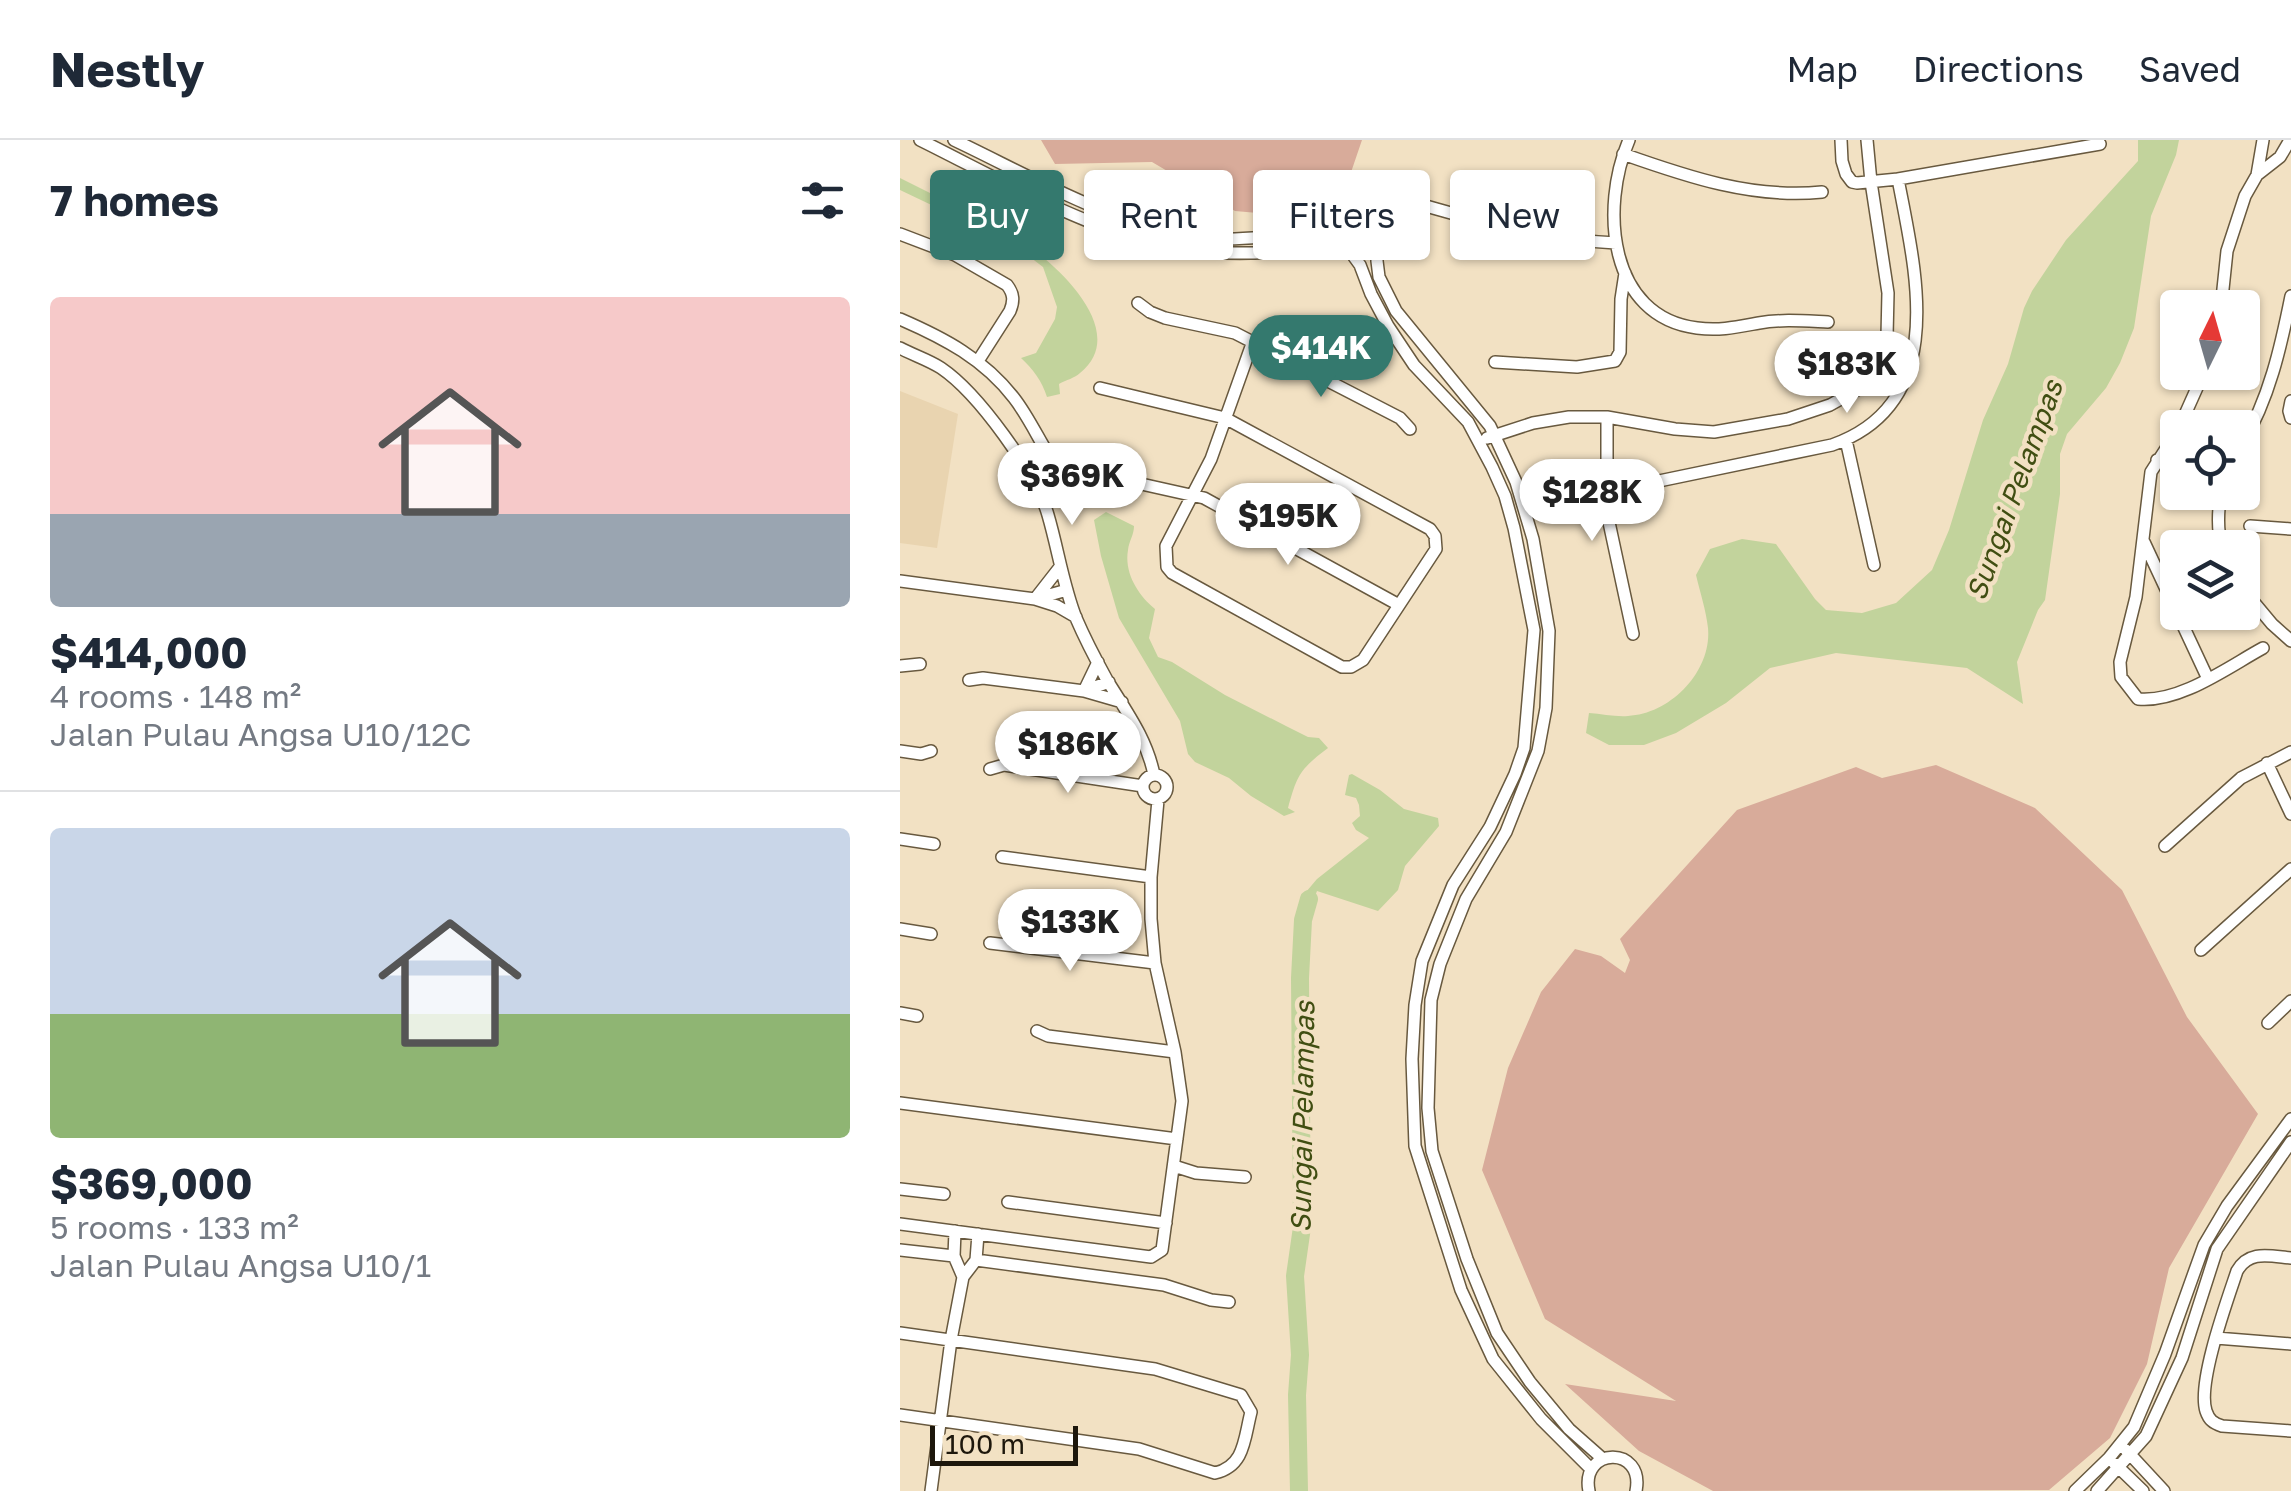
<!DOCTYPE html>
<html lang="en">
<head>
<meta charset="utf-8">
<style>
	:root { --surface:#fff; --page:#f2f2f3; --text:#1f2937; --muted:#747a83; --line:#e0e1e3; --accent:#34796e }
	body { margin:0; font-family:"Golos Text",sans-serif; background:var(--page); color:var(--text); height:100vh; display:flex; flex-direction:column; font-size:38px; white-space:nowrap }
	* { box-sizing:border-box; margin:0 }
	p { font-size:32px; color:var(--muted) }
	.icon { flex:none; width:55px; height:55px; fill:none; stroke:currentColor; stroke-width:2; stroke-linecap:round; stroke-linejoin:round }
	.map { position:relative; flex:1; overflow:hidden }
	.side { display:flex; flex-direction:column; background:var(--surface); width:900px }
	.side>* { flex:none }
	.hud { position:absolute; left:30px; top:30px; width:950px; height:90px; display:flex; gap:20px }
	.needle { width:65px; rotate:5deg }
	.controls { position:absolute; left:1260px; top:150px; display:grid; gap:20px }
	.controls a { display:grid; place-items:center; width:100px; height:100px; border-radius:10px; background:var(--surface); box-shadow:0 2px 8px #0004; font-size:50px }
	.scale { position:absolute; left:30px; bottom:25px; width:148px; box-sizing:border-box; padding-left:10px; border:5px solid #1d170c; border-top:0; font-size:28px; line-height:35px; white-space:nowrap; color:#1d170c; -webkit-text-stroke:8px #f2e1c3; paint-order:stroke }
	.price { position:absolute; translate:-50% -85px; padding:0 22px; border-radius:35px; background:#fff; color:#222; font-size:32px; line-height:65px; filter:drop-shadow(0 2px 5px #0008) }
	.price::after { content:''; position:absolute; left:50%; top:60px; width:30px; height:22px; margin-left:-15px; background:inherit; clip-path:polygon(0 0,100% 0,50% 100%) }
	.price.on { background:var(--accent); color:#fff }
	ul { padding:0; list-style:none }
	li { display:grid; align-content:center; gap:20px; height:530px; padding:0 50px }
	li+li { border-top:2px solid var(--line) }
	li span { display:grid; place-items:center; height:310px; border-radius:10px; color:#555 }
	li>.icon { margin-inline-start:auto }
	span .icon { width:180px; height:180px; fill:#fffc; stroke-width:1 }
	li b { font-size:42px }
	h2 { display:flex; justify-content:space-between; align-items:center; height:120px; padding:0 50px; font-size:42px }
	.chip { padding:0 35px; border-radius:10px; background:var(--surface); box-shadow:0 2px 8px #0004; font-size:35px; line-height:90px }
	.chip.on { background:var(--accent); color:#fff }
	header { display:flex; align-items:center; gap:60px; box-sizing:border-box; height:140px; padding:0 50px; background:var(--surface); border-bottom:2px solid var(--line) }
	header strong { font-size:48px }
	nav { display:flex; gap:55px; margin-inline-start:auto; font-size:35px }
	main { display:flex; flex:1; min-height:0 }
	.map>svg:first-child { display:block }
	.built { fill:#e9d4b0 }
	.green { fill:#d8ab9a }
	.water { fill:#c2d39c }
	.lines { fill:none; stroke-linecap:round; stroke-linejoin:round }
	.river { stroke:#c2d39c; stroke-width:18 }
	.minor-casing { stroke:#68593f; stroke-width:14 }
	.minor { stroke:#fff; stroke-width:11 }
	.labels { text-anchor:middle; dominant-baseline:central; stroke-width:9; stroke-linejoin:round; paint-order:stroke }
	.water-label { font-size:28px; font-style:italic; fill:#404e12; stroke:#f2e1c3 }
</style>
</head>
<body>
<header>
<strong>Nestly</strong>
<nav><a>Map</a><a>Directions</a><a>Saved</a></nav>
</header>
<main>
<section class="side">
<h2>7 homes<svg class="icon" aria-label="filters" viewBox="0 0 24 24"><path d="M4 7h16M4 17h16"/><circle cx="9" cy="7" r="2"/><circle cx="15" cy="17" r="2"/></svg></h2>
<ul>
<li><span style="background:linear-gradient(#f6c9c9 70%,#9aa5b1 0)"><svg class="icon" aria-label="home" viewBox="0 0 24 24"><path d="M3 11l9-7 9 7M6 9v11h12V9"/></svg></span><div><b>$414,000</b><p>4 rooms · 148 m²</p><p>Jalan Pulau Angsa U10/12C</p></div></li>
<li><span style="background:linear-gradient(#c9d6e8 60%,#8fb573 0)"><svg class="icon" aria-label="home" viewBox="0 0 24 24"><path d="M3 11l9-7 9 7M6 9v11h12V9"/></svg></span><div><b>$369,000</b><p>5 rooms · 133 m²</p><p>Jalan Pulau Angsa U10/1</p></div></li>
</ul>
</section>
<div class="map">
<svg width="1391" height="1351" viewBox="0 0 1391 1351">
	<rect width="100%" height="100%" fill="#f2e1c3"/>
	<path class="built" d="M0 251 58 274 37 408 0 403Z"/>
	<path class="green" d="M141 0H462L447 44 382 75 335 71 252 22 155 24Z
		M1036 625 1135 668 1222 750 1287 877 1358 974 1269 1128 1247 1224 1210 1298 1149 1350 813 1351 739 1311 665 1244 776 1261 645 1179 582 1030 608 928 641 852 675 809 701 816 725 833 730 820 720 799 837 670 956 627 982 638Z"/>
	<path class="water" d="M1238 0H1279L1276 15 1251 76 1234 188 1220 223 1206 248 1167 294 1160 314V354L1145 460 1138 470 1117 522 1123 564 1067 528 936 513 870 528 826 563 776 593 744 605H709L686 593 689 573C702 574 716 577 728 576 771 574 812 531 808 488 806 470 800 452 796 435L810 409 842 399 876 404 915 459 926 470 962 473 996 463 1032 430 1049 390 1083 280 1108 224 1124 168 1132 151 1166 100 1238 21Z
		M0 38 122 99V102C157 124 231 192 180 233 175 238 166 240 159 244L160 254 147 257C142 241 133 229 121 218L136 213 155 179 157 167 143 127 122 111 86 91 0 50Z
		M206 372 234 386C234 395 229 401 228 410 224 433 238 455 255 469L249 498 258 517 272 522 325 555 386 586 408 597 419 598 428 608C400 629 397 635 388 668L395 672 384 676 351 656 329 638 295 622 288 614 280 581 219 478 201 416 194 380Z
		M452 634 480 650 504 669 538 678 539 686 505 726 498 750 478 771 417 751 406 779 398 780 406 752 417 739 469 698 456 690 452 683 460 676 459 665 456 658 445 655 449 635Z"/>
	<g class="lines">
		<path class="river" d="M399 1351 397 1255 400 1215 395 1136 402 1087 400 838 403 780 409 759"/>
		<g class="minor-casing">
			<path id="minor" d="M20 0C113 46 207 103 311 112 354 116 398 109 441 109
				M54 0C136 39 221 90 312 99 330 100 348 98 366 97 389 96 412 96 435 90
				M729 0C700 67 708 177 797 188 820 191 837 187 859 183 881 179 905 181 928 182
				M941 0 942 21 946 34 952 42 957 43 998 39 1200 4
				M723 14C788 37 853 59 922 52
				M1357 35 1363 0
				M519 64C585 83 646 100 716 103
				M0 94 55 115 107 145C114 154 114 161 110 171L78 221
				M477 101V121L479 137 496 171 590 286 616 342 633 399 649 491 646 568 638 611 606 692 566 759 540 824 531 860 528 968 532 1011 567 1119 597 1193 630 1242 669 1289 703 1319
				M452 114 465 113 471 109 478 96V89L471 77 458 71 445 74 437 83 435 96 437 103 441 109 452 114 460 125 471 154 488 186 514 225 568 282 592 327 605 356 614 388 634 490 624 608 615 634 590 687 553 745 522 821 515 865 512 919 515 1006 561 1150 593 1219 641 1279 691 1329
				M238 163 250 172 265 178 335 193 500 278 510 289
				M1321 168 1327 111 1345 56 1357 35 1380 17 1390 0
				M0 179C44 198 84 219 114 258 128 276 138 298 150 317L165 327 304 358 499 465
				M0 208C13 215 29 220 41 228 78 253 136 333 148 375 158 409 163 445 176 478 185 499 196 520 207 540 226 571 247 599 254 635
				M595 222 677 227 715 221 720 212 721 159 725 133
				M200 248 325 278 530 389 535 396 536 409 463 520 451 527H442L272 433 267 427 266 406 311 319 353 201
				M1391 261 1389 271 1391 278
				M707 277V373L733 494
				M1279 288 1304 232
				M1278 290 1251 332 1236 457 1220 522 1221 537 1238 559C1280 563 1328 527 1363 508
				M587 298 633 283 669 277H707L775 289 814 292 888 279 930 265 957 250 975 227 987 196 988 153 971 42 967 0
				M946 300 974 425
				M1342 304C1369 260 1381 206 1391 156
				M1257 320 1278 328
				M130 338 156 323
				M706 352 932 305C1050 263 1016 133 998 39
				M1321 352C1318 370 1317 390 1322 408
				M1350 386 1391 389
				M1244 402 1308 539
				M160 427 135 459 157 466 176 477
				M0 441 135 459 167 450
				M1342 448 1372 484 1391 501
				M198 522 184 551 222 562
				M0 526 20 524
				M69 540 83 538 184 551 209 542
				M0 611 21 614 31 611
				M1367 623 1391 674
				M90 629 104 625 243 646
				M243 647a12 12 0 1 1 24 0a12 12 0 1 1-24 0Z
				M0 699 34 704
				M1265 706 1341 638 1391 612
				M102 717 251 737
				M0 789 31 794
				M90 803 255 823
				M1301 810 1391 729
				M0 873 17 876
				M1368 883 1391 861
				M137 891 148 896 275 912
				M0 963 277 999
				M274 1026 296 1033 345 1037
				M0 1049 44 1054
				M108 1062 266 1083
				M0 1084 251 1117 262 1110 282 961 275 912 255 823 251 779V737L258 660
				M55 1091 54 1116 63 1137 76 1120 78 1094
				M0 1110 54 1116
				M1391 1118C1369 1116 1349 1110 1337 1131 1327 1161 1297 1243 1306 1271 1309 1280 1313 1283 1322 1286L1391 1291
				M76 1120 264 1145 311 1160 329 1162
				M0 1193 255 1229 341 1255 351 1272C344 1299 345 1326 315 1333L239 1309 0 1275
				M1316 1198 1391 1204
				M1226 1310 1264 1351
				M1214 1323 1243 1351
				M31 1351 51 1200 63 1137
				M689 1351C680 1307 745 1305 736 1351
				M1175 1351 1209 1318 1234 1287 1265 1214 1304 1105 1327 1066 1391 979
				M1197 1351 1246 1296 1282 1218 1317 1109 1391 1002"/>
		</g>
		<use href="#minor" class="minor"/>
	</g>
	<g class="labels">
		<g class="water-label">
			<text transform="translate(1114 350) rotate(-70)">Sungai Pelampas</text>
			<text transform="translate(402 977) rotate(-89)">Sungai Pelampas</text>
		</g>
	</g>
</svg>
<div class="controls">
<a><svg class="needle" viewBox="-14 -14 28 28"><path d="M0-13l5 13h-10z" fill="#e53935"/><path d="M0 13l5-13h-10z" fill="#747a83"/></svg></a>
<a><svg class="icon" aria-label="locate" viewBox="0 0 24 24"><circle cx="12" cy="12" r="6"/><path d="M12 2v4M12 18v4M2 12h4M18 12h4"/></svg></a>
<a><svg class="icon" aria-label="layers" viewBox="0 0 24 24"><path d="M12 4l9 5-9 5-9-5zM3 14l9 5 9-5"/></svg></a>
</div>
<div class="scale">100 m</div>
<b class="price on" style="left:421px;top:260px">$414K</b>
<b class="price" style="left:947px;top:276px">$183K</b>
<b class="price" style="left:172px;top:388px">$369K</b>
<b class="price" style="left:692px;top:404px">$128K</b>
<b class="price" style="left:388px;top:428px">$195K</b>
<b class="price" style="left:168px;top:656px">$186K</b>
<b class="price" style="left:170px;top:834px">$133K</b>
<div class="hud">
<a class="chip on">Buy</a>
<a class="chip">Rent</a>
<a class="chip">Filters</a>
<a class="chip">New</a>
</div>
</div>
</main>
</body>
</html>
